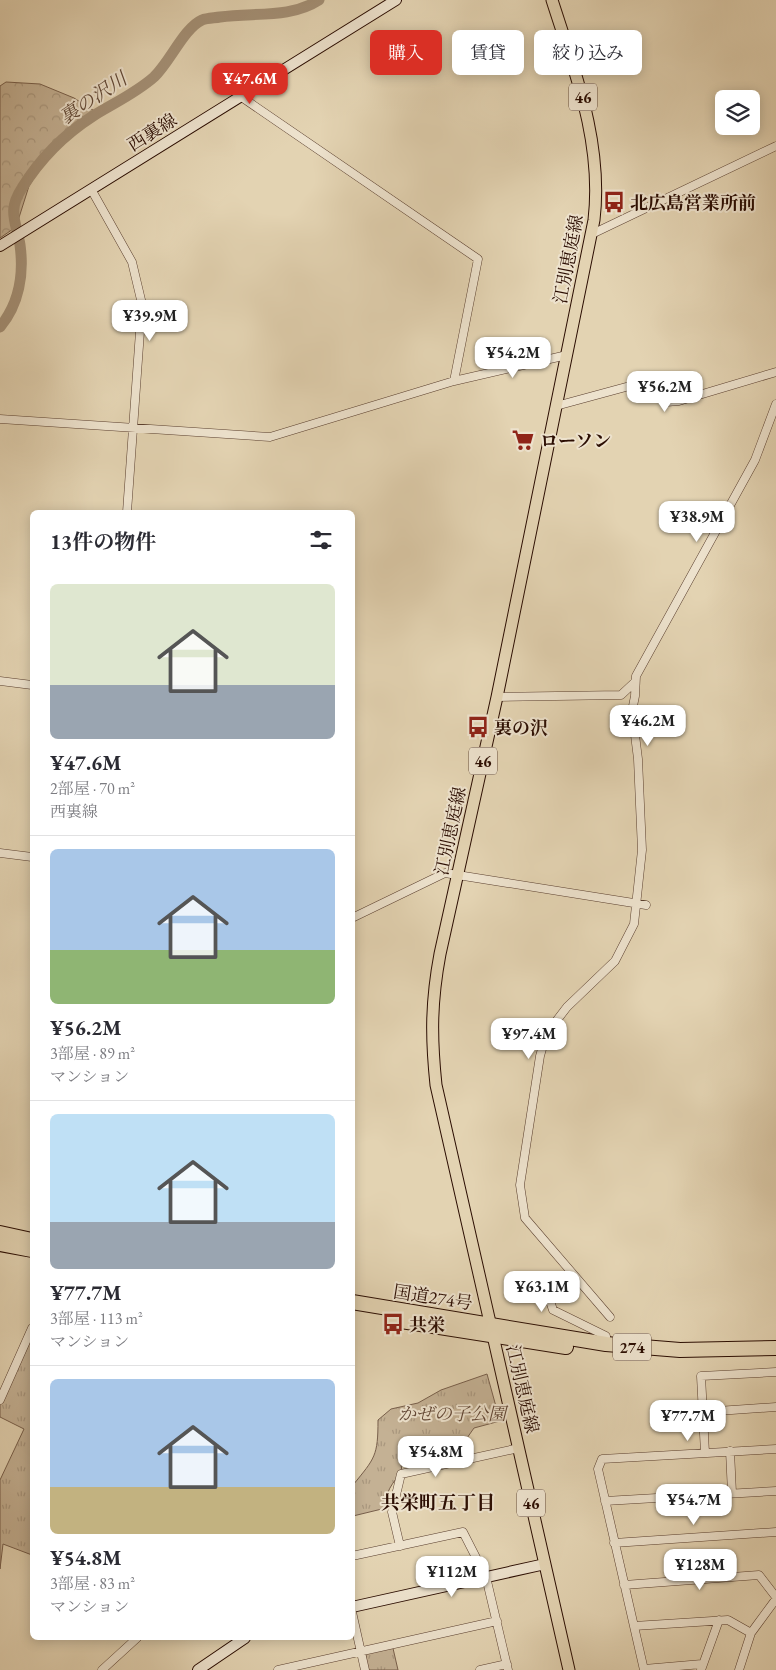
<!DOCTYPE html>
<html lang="ja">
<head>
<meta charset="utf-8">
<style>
	:root { --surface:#fff; --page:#f2f2f3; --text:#2b2b33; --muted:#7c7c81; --line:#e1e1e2; --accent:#d93025 }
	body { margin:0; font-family:"EB Garamond","Noto Serif JP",serif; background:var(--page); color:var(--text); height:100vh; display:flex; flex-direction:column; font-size:19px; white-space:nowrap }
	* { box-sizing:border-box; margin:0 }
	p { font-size:16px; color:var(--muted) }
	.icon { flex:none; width:28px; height:28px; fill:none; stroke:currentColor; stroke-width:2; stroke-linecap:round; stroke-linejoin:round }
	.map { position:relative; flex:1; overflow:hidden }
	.side { position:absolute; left:30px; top:510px; width:325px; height:1130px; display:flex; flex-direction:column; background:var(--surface); border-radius:8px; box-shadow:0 2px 12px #0003 }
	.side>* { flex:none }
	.guide { position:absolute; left:370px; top:30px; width:330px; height:45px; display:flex; gap:10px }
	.fabs { position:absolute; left:715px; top:90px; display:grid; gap:10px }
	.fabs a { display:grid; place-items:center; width:45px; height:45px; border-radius:8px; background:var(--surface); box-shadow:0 2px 12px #0003; font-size:25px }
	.price { position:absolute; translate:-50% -42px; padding:0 11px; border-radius:10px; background:#fff; color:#222; font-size:16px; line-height:32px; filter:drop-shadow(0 1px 2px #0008) }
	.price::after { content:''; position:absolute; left:50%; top:30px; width:15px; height:11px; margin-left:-8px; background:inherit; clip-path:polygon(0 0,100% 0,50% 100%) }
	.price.current { background:var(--accent); color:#fff }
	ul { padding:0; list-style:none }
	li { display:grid; align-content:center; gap:10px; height:265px; padding:0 20px }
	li+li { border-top:1px solid var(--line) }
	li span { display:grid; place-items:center; height:155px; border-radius:8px; color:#555 }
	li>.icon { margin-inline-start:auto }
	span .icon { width:90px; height:90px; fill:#fffc; stroke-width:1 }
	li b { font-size:21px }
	h2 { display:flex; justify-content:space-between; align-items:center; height:60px; padding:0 20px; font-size:21px }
	.chip { padding:0 18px; border-radius:8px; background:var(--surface); box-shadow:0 2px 12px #0003; font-size:18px; line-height:45px }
	.chip.current { background:var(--accent); color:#fff }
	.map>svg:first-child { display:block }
	.forest { fill:url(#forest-crowns); stroke:#785f4b }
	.park { fill:url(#park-tufts); stroke:#785f4b }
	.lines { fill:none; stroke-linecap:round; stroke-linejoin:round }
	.river { stroke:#a49076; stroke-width:11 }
	.street-casing { stroke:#593e2e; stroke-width:9 }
	.secondary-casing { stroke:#2b0d02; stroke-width:12 }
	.primary-casing { stroke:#2b0d02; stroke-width:13 }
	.highway-casing { stroke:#2b0d02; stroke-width:16 }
	.street { stroke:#ede2cd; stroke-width:8 }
	.secondary { stroke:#ede2cd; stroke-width:10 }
	.primary { stroke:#e3d3b2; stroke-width:11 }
	.highway { stroke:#e3d3b2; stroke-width:14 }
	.labels { text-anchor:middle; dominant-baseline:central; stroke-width:4; stroke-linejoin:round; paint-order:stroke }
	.shield { fill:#ede2cd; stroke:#654d3f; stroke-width:1 }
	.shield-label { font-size:16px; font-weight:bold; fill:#2b0d02 }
	.street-label { font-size:18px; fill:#2b0d02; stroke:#ede2cd }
	.poi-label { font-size:18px; font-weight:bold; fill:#2b0d02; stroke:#ede2cd; text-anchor:start }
	.park-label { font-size:18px; font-style:italic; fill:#614635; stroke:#ede2cd }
	.water-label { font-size:19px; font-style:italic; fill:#614836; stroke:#ede2cd }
	.neighbourhood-label { font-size:19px; font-weight:bold; fill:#2b0d02; stroke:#ede2cd }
</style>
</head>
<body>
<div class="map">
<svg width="776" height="1670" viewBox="0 0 776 1670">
	<defs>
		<pattern id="forest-crowns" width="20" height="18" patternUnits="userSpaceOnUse" patternTransform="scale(1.25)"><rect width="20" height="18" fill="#c4b194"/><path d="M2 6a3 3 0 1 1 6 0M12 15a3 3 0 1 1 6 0" fill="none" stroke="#a9977e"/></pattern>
		<pattern id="park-tufts" width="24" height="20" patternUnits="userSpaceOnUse" patternTransform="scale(1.25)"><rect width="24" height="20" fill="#c4b194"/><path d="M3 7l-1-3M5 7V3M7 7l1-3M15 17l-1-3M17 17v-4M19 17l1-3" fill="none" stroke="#a9977e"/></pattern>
	</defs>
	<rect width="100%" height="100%" fill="#e3d3b2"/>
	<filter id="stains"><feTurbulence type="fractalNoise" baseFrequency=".004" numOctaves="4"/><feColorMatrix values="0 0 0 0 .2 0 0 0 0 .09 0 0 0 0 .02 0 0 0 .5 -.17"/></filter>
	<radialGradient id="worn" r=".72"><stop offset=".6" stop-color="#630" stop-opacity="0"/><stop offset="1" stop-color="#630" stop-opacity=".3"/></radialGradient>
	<path class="forest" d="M6 82 40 84 74 98 96 112 50 153 29 186 16 227 0 238V86Z"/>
	<path class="park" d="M32 1328V1555L3 1544 0 1569V1480L24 1429 0 1417V1400Z
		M487 1374 500 1421 474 1428 467 1438 413 1448 400 1456 402 1472C393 1482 384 1493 386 1508L353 1516V1485C375 1458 378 1456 378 1420L391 1409 418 1403 441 1390Z
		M392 1644 398 1670H365L361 1651Z"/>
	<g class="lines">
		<path class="river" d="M0 327C19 304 24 274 20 245 16 221 7 211 22 188 40 159 65 134 93 116 114 103 136 93 154 77 170 62 184 28 202 20 207 18 214 18 220 17 253 12 290 19 319 0"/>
		<g class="street-casing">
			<path id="street" d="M91 189 132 262 142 304 127 512
				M592 234 776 146
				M454 381 567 355
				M556 406 648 381 666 402 679 401 776 372
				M0 419 270 437 454 381 478 259 240 96
				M0 681 32 685
				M497 697 621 695 635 682
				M0 853 32 857
				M352 918 445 873 646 905
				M558 1278 546 1281V1289L553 1310 606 1336V1344
				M610 1317 525 1218 520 1185 540 1056 544 1042 554 1024 567 1007 615 961 634 924 642 850 638 759 632 711 635 696 636 676 755 460 776 404
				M0 1400 32 1328
				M703 1412 776 1407
				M730 1451 732 1493
				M705 1453 701 1376 776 1372
				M605 1501 776 1491
				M614 1543 776 1532
				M400 1546 392 1512 401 1474 519 1448
				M352 1556 463 1532 486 1577 508 1670
				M624 1585 759 1575 776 1597
				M352 1612 365 1670
				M634 1626 728 1620 751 1633
				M644 1669 702 1664
				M102 1670 137 1638
				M278 1670 497 1621
				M480 1670 507 1664
				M644 1670 598 1469 602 1459 776 1449
				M701 1670 719 1620
				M739 1670 751 1633 776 1599"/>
		</g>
		<g class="secondary-casing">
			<path id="secondary" d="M0 246 396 0
				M352 1607 545 1564
				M198 1670 245 1638"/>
		</g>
		<g class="primary-casing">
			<path id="primary" d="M552 0C575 72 603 143 594 220L497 697 440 954C431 1002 431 1037 436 1085L569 1670"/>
		</g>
		<g class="highway-casing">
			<path id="highway" d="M0 1233 32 1240
				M0 1244 32 1250
				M352 1302 606 1344 680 1350 776 1348
				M395 1320 566 1347"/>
		</g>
		<use href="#street" class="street"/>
		<use href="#secondary" class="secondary"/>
		<use href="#primary" class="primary"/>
		<use href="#highway" class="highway"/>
	</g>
	<defs>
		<g id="bus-bare" transform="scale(1.725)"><path d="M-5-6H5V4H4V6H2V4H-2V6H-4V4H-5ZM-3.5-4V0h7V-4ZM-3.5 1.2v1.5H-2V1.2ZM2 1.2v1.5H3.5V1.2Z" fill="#8f2418" stroke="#ede2cd" stroke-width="2.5" paint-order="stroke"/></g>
		<g id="supermarket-bare" transform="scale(1.725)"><path d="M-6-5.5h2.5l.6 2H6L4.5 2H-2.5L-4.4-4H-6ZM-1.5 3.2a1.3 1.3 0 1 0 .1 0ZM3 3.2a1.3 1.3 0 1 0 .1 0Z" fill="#8f2418" stroke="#ede2cd" stroke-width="2.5" paint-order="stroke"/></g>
	</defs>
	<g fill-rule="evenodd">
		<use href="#bus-bare" x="614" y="202"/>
		<use href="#supermarket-bare" x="523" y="440"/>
		<use href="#bus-bare" x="478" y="727"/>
		<use href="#bus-bare" x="393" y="1324"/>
	</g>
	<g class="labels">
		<g class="shield">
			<rect x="569" y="83.5" width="28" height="27" rx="4"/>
			<rect x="469" y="747.5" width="28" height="27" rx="4"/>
			<rect x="613" y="1333.5" width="38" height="27" rx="4"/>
			<rect x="517" y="1489.5" width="28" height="27" rx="4"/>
		</g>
		<g class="shield-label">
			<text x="583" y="97">46</text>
			<text x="483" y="761">46</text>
			<text x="632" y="1347">274</text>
			<text x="531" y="1503">46</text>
		</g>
		<g class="street-label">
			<text transform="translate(152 132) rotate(-32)">西裏線</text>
			<text transform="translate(568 259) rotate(-79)">江別恵庭線</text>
			<text transform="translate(450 831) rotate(-78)">江別恵庭線</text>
			<text transform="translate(433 1297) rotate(9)">国道274号</text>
			<text transform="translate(523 1389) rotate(77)">江別恵庭線</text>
		</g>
		<g class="poi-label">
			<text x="630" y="202">北広島営業所前</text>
			<text x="540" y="440">ローソン</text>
			<text x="494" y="727">裏の沢</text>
			<text x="409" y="1324">共栄</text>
		</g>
		<g class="park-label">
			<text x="452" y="1413">かぜの子公園</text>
		</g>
		<g class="water-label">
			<text transform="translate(93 98) rotate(-34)">裏の沢川</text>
		</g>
		<g class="neighbourhood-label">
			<text x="438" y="1502">共栄町五丁目</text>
		</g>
	</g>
	<rect width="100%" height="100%" filter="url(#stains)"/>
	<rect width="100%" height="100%" fill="url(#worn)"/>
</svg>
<div class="fabs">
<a><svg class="icon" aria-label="layers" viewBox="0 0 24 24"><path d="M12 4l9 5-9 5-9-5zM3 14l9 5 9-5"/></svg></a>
</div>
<b class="price current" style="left:250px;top:105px">¥47.6M</b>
<b class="price" style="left:150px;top:342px">¥39.9M</b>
<b class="price" style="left:513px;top:379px">¥54.2M</b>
<b class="price" style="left:665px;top:413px">¥56.2M</b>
<b class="price" style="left:697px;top:543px">¥38.9M</b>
<b class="price" style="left:648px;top:747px">¥46.2M</b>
<b class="price" style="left:529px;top:1060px">¥97.4M</b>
<b class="price" style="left:542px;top:1313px">¥63.1M</b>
<b class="price" style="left:688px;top:1442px">¥77.7M</b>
<b class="price" style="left:436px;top:1478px">¥54.8M</b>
<b class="price" style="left:694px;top:1526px">¥54.7M</b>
<b class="price" style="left:700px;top:1591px">¥128M</b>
<b class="price" style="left:452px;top:1598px">¥112M</b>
<div class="guide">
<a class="chip current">購入</a>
<a class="chip">賃貸</a>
<a class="chip">絞り込み</a>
</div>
<section class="side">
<h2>13件の物件<svg class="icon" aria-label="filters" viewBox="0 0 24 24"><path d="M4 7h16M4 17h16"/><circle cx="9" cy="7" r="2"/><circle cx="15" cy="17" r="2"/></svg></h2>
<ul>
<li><span style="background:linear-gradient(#dfe7d0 65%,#9aa5b1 0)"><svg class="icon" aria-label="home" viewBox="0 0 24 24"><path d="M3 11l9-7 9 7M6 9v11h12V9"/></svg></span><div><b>¥47.6M</b><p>2部屋 · 70 m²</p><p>西裏線</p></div></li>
<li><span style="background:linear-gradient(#a9c7e8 65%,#8fb573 0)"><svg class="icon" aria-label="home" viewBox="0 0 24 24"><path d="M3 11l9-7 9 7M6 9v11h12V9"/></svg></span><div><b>¥56.2M</b><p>3部屋 · 89 m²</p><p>マンション</p></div></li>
<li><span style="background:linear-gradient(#bfe0f5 70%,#9aa5b1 0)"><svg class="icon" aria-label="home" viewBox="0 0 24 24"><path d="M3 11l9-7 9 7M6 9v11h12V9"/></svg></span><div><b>¥77.7M</b><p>3部屋 · 113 m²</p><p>マンション</p></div></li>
<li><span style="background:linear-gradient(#a9c7e8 70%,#c2b280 0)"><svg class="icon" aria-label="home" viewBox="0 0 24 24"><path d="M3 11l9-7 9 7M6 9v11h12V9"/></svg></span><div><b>¥54.8M</b><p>3部屋 · 83 m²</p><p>マンション</p></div></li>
</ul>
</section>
</div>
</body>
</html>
